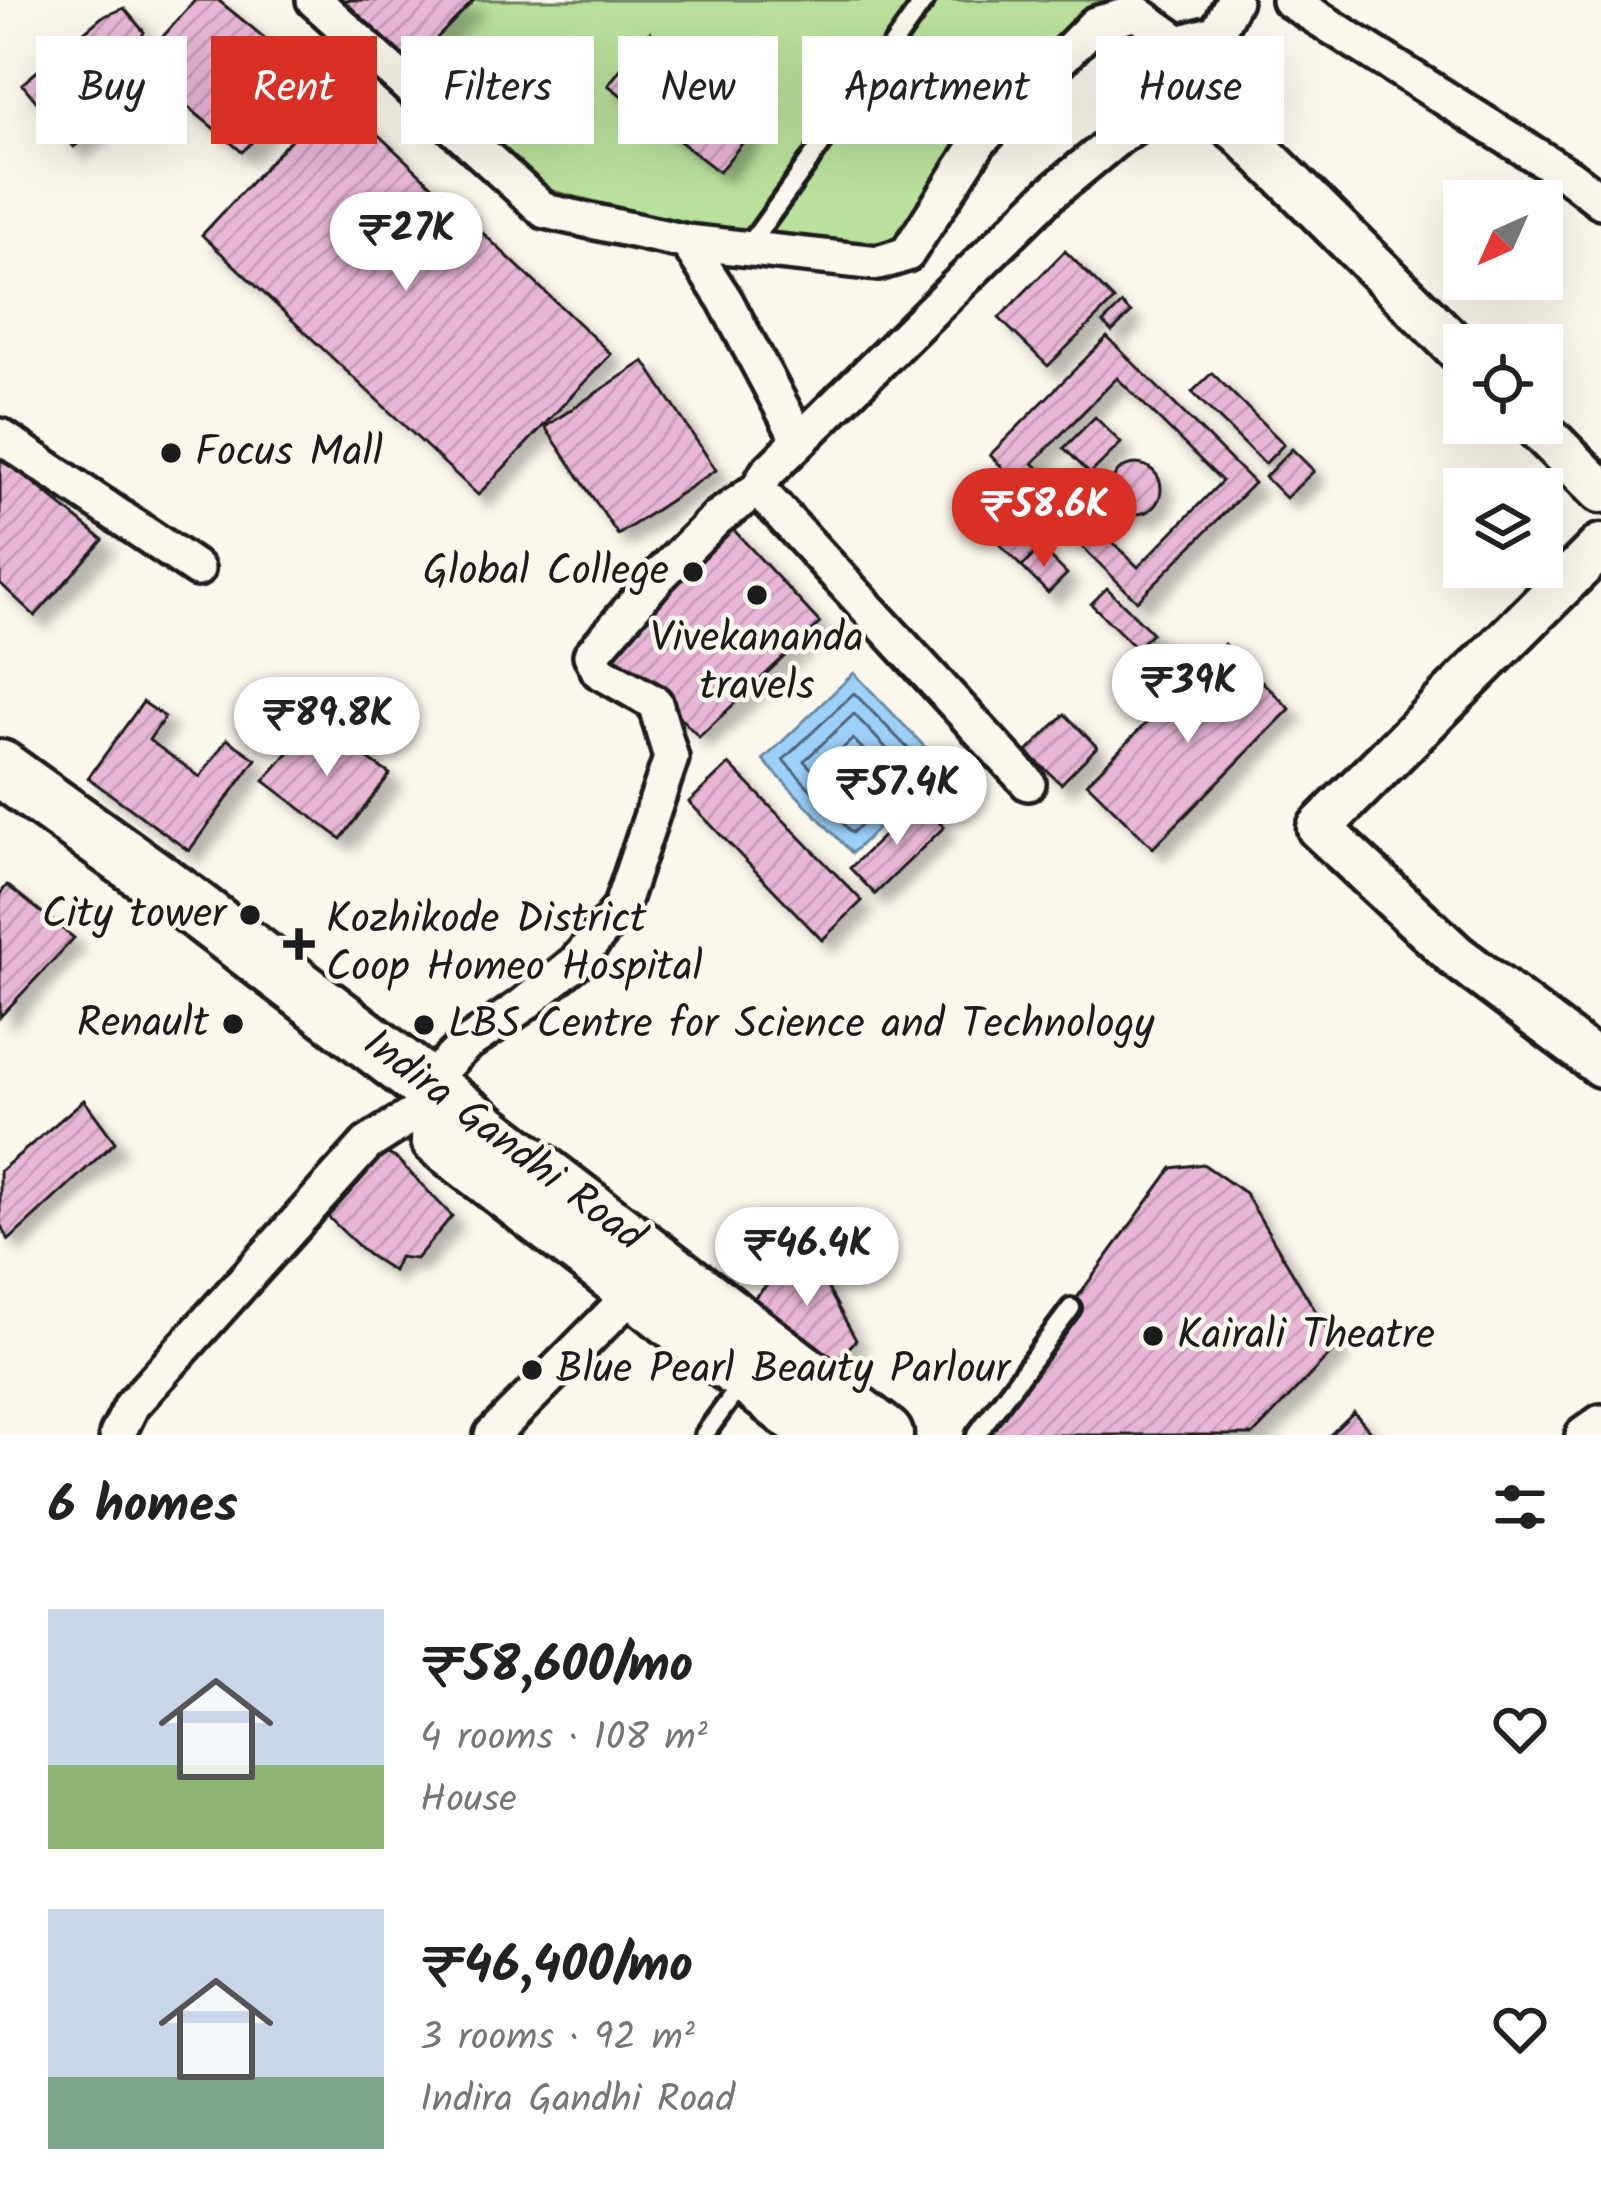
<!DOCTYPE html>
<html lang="en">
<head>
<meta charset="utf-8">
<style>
	:root { --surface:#fff; --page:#f2f2f2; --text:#222; --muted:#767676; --accent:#d93025 }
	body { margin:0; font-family:Kalam,sans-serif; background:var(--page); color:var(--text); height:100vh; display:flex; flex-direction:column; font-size:45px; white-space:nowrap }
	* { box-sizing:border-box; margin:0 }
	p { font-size:39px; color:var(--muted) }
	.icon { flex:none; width:66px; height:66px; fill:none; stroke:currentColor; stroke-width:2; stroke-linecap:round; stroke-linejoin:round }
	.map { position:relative; height:1435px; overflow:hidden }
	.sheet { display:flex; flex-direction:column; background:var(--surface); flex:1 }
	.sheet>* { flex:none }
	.top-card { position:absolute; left:36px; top:36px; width:1530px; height:108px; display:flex; gap:24px }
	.needle { width:78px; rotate:225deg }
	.controls { position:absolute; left:1443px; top:180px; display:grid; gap:24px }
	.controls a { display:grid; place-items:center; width:120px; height:120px; border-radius:0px; background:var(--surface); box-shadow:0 12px 48px #0002; font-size:60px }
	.price { position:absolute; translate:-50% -102px; padding:0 27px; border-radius:42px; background:#fff; color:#222; font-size:39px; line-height:78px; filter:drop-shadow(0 3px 6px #0008) }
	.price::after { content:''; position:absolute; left:50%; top:72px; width:36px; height:27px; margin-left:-18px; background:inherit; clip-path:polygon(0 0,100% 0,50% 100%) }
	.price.selected { background:var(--accent); color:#fff }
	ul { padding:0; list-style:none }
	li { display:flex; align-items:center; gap:36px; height:300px; padding:0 48px }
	li span { display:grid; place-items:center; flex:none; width:336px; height:240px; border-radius:0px; color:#555 }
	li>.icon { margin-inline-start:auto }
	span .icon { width:144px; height:144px; fill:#fffc; stroke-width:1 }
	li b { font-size:51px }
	h2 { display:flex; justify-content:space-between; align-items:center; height:144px; padding:0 48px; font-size:51px }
	.pill { padding:0 42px; border-radius:0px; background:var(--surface); box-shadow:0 12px 48px #0002; font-size:42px; line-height:108px }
	.pill.selected { background:var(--accent); color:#fff }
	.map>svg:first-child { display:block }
	.grass { fill:#bae19c; stroke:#6b7e5c; stroke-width:3 }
	.water { fill:#9cd1fb; stroke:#6989a2; stroke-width:3 }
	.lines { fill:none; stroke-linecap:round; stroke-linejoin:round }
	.shore { stroke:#4f6475; stroke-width:3 }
	.building { fill:url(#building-hatch); stroke:#1c1c1c; stroke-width:3; fill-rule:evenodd; filter:url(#shadow) }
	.service-casing { stroke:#1c1c1c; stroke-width:26 }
	.minor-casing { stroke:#1c1c1c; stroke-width:42 }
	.tertiary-casing { stroke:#1c1c1c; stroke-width:51 }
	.primary-casing { stroke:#1c1c1c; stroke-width:63 }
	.service { stroke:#fbf7ec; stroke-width:16 }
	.minor { stroke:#fbf7ec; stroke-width:33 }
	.tertiary { stroke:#fbf7ec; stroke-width:42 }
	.primary { stroke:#fbf7ec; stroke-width:54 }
	.poi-dot { fill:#1c1c1c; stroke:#fbf7ec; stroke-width:4.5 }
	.labels { text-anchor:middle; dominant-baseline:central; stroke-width:9; stroke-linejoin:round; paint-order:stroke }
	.poi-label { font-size:42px; fill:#1c1c1c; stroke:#fbf7ec; text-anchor:start }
	.street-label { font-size:42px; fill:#1c1c1c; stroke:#fbf7ec }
</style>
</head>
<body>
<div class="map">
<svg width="1601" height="1435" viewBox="0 0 1601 1435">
	<defs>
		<pattern id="building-hatch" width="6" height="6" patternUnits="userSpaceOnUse" patternTransform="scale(3)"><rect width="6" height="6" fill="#e9b7d6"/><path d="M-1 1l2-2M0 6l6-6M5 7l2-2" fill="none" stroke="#c79db7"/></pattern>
		<filter id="shadow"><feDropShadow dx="11" dy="11" stdDeviation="6" flood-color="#0004"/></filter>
	</defs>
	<rect width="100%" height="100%" fill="#fbf7ec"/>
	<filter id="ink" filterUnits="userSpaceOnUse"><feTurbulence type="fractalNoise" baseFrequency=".00833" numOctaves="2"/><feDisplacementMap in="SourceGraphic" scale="24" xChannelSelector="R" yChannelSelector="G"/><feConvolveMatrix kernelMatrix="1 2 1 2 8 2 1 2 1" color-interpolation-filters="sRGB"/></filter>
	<g filter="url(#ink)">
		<path class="grass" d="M344 0H1102L972 128 887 251 703 229 549 190Z"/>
		<path class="water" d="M854 673 943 766 852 853 763 760Z"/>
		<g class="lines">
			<path class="shore" d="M854 693 924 765 852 833 783 760Z
				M854 714 902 765 853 812 804 761Z
				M853 739 877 764 853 786 829 761Z"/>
		</g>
		<path class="building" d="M195 0H218L315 79 242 152 181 101 153 48Z
			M323 0H474L400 76Z
			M124 8 144 32 137 48 160 76 74 147 22 84 102 17Z
			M650 32 761 120 719 172 608 85Z
			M334 93 611 354 478 495 202 235Z
			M1065 251 1114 300 1048 366 999 318Z
			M1122 304 1131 313 1112 332 1103 323Z
			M1107 337 1254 483 1137 601 990 455ZM1117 378 1222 481 1138 567 1033 463Z
			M644 361 716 470 618 535 545 427Z
			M1212 373 1284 444 1265 464 1192 392Z
			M1095 417 1121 443 1090 474 1064 448Z
			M1292 449 1314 471 1286 498 1265 477Z
			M0 455 103 540 35 616 0 583Z
			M1111 489a25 25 0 1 1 50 0a25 25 0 1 1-50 0Z
			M1008 524 1036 552 1022 567 994 539Z
			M731 527 820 623 699 737 646 683 605 650Z
			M1040 547 1067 574 1048 593 1022 567Z
			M1107 588 1152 633 1136 648 1091 604Z
			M1224 644 1290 709 1153 848 1087 783Z
			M143 702 165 717 149 740 200 777 227 739 256 759 189 851 88 778Z
			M1065 714 1097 747 1061 784 1027 752Z
			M314 722 390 774 341 839 264 781Z
			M729 764 862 901 822 940 689 802Z
			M919 802 944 827 875 894 850 868Z
			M7 885 74 938 0 1017V894Z
			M84 1100 115 1142 9 1240 0 1224V1171Z
			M379 1150 396 1158 452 1216 416 1259 399 1257 393 1271 367 1254 325 1214Z
			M1203 1164 1245 1193 1337 1347 1253 1435H993L983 1426 1172 1168Z
			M805 1247 856 1340 832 1366 752 1300Z
			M1354 1412 1373 1435H1330Z"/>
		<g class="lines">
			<g class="service-casing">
				<path id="service" d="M747 248 925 0
					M704 1435 742 1383
					M976 1435 1071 1308"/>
			</g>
			<g class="minor-casing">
				<path id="minor" d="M314 0 545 211 687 242 878 263 907 254 979 142 1095 24 1137 13 1179 43 1217 32
					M1289 0 1570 177 1601 201
					M687 242 725 300 799 440
					M0 436 197 569
					M1028 783 758 489 767 473 1051 193 1119 137 1187 90 1234 0
					M427 1083 465 1045 522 1006 576 962 620 909 671 758 655 703 599 671 591 655 659 576 717 518 758 489
					M117 1435 132 1405 367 1144 411 1116
					M492 1435 634 1292
					M1583 1435 1601 1422"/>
			</g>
			<g class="tertiary-casing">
				<path id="tertiary" d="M1187 90 1240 132 1464 355
					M1533 423 1601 491
					M1601 546 1319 828 1456 956 1601 1065"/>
			</g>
			<g class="primary-casing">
				<path id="primary" d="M0 768 181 898 885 1435
					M439 1139 822 1435"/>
			</g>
			<use href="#service" class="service"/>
			<use href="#minor" class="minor"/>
			<use href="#tertiary" class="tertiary"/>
			<use href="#primary" class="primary"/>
		</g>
	</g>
	<g class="poi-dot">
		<circle cx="171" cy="453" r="12"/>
		<circle cx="693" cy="572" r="12"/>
		<circle cx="757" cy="595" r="12"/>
		<circle cx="250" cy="915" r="12"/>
		<path d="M293 926h12v12h12v12h-12v12h-12v-12h-12v-12h12z"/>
		<circle cx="233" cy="1024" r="12"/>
		<circle cx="424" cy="1025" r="12"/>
		<circle cx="1153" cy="1336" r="12"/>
		<circle cx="532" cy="1370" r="12"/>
	</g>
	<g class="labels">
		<g class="poi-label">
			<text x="195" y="453">Focus Mall</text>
			<text x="669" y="572" text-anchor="end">Global College</text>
			<text x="757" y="639" text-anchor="middle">Vivekananda<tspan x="757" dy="48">travels</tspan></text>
			<text x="226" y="915" text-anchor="end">City tower</text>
			<text x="326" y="920">Kozhikode District<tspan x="326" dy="48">Coop Homeo Hospital</tspan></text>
			<text x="209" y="1024" text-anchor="end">Renault</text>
			<text x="448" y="1025">LBS Centre for Science and Technology</text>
			<text x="1177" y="1336">Kairali Theatre</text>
			<text x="556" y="1370">Blue Pearl Beauty Parlour</text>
		</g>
		<g class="street-label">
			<text transform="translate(503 1141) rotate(37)">Indira Gandhi Road</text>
		</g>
	</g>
</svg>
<div class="controls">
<a><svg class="needle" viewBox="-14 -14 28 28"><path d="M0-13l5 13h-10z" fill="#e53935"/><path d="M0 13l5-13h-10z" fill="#767676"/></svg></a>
<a><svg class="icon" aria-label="locate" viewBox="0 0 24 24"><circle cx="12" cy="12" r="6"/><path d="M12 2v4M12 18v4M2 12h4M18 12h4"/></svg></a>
<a><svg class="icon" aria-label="layers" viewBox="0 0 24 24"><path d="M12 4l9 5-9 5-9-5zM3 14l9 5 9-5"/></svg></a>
</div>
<b class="price" style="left:406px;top:294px">₹27K</b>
<b class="price selected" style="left:1044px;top:570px">₹58.6K</b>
<b class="price" style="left:1188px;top:746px">₹39K</b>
<b class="price" style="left:327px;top:779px">₹89.8K</b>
<b class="price" style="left:897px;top:848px">₹57.4K</b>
<b class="price" style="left:807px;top:1309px">₹46.4K</b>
<div class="top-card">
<a class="pill">Buy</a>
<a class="pill selected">Rent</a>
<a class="pill">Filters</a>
<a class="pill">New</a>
<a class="pill">Apartment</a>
<a class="pill">House</a>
</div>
</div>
<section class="sheet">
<h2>6 homes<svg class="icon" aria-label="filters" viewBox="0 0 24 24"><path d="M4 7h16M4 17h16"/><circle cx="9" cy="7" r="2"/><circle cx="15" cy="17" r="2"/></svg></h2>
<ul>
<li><span style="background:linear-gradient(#c9d6e8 65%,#8fb573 0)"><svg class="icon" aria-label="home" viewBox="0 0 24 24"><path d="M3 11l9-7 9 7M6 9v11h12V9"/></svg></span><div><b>₹58,600/mo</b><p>4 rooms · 108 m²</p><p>House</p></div><svg class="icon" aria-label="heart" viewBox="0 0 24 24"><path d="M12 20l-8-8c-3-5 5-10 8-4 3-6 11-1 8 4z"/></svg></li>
<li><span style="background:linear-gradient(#c9d6e8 70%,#7fa58c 0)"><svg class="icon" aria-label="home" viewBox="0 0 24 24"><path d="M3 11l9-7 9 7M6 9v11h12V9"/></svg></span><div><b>₹46,400/mo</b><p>3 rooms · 92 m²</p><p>Indira Gandhi Road</p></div><svg class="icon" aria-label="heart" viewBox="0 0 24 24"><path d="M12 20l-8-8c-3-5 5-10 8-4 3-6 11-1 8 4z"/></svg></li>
</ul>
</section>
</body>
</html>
